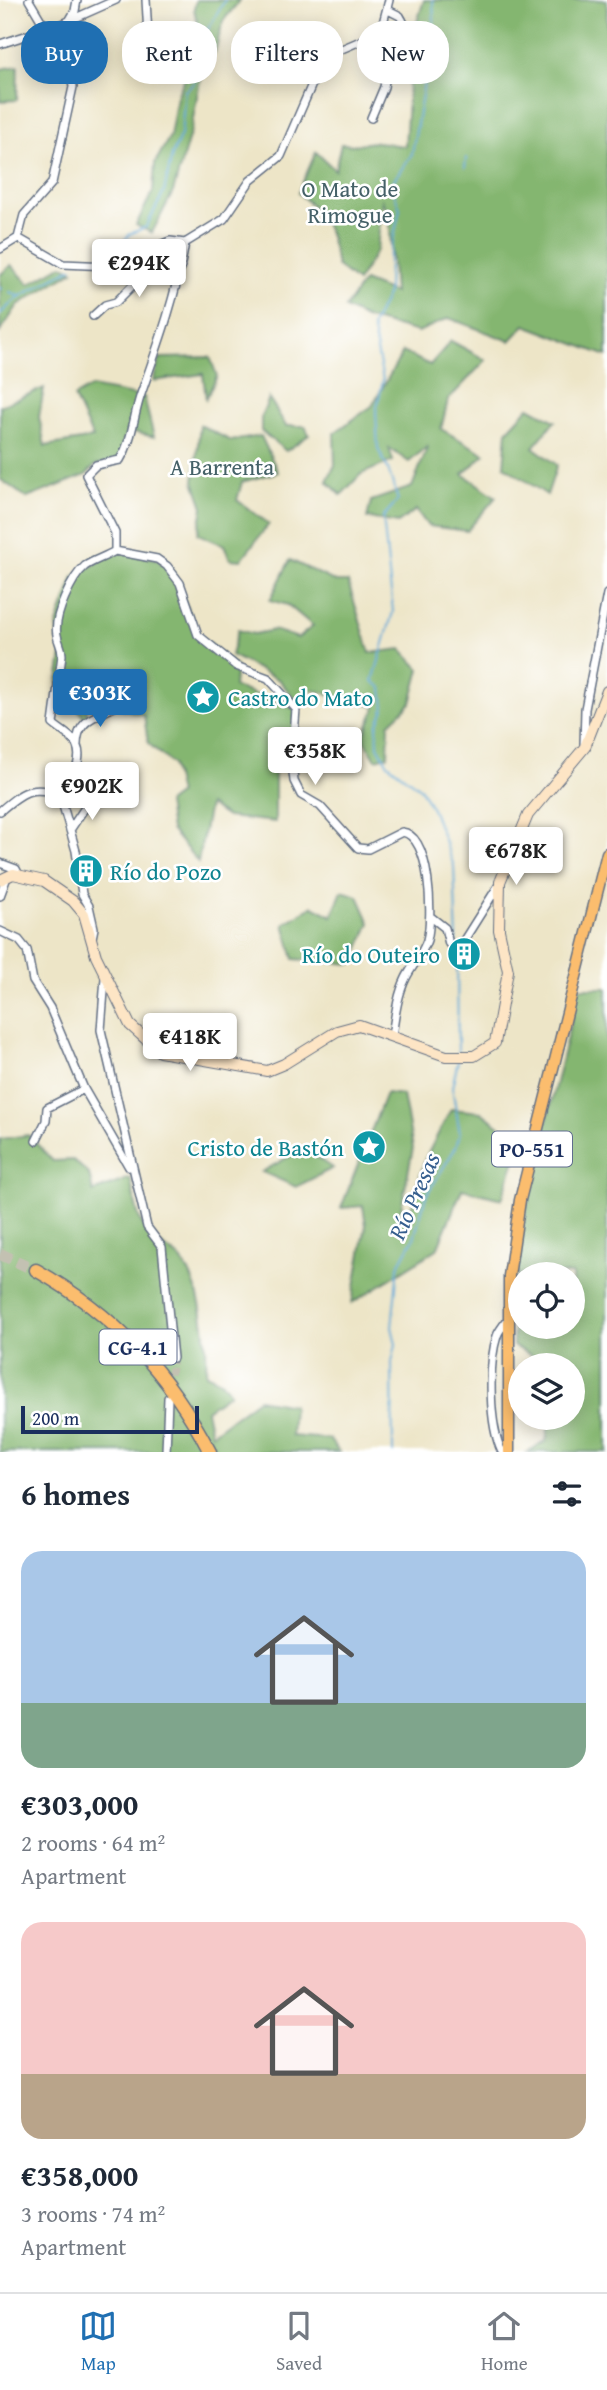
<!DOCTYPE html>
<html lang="en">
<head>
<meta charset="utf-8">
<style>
	:root { --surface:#fff; --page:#f2f2f3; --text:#1f2937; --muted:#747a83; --line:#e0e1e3; --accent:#1f6fb2 }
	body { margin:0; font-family:"Gentium Book Plus",serif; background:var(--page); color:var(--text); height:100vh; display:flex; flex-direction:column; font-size:26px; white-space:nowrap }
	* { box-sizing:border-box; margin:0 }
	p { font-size:23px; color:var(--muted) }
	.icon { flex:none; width:38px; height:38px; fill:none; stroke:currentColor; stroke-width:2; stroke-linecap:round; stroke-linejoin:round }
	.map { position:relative; height:1452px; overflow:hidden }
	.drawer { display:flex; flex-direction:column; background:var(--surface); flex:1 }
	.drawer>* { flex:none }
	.banner { position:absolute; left:21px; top:21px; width:565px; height:63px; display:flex; gap:14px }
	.buttons { position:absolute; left:508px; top:1262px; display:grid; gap:14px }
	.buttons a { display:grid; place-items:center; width:77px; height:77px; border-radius:50%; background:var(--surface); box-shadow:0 4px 18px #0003; font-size:35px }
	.scale { position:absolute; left:21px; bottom:18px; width:178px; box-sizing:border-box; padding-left:7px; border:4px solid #1b2f5e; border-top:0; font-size:19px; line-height:24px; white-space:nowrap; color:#1b2f5e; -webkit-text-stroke:5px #fff; paint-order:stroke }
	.price { position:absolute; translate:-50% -60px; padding:0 16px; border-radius:7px; background:#fff; color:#222; font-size:23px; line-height:46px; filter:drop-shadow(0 2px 4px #0008) }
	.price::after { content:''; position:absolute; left:50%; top:42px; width:21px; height:16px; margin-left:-10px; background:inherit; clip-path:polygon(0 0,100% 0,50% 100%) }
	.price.selected { background:var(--accent); color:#fff }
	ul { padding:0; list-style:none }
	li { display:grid; align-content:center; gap:14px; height:371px; padding:0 21px }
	li span { display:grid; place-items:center; height:217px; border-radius:21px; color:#555 }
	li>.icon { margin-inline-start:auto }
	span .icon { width:126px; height:126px; fill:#fffc; stroke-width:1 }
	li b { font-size:30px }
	h2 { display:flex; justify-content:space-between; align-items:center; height:84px; padding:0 21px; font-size:30px }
	.chip { padding:0 24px; border-radius:28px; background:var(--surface); box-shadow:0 4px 18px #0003; font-size:24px; line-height:63px }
	.chip.selected { background:var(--accent); color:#fff }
	.tabs { display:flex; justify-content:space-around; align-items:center; height:98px; border-top:2px solid var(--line); background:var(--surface); font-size:19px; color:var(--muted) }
	.tabs a { display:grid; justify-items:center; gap:4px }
	.tabs .selected { color:var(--accent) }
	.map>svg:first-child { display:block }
	.forest { fill:#84b66f; stroke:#507266; stroke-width:2; fill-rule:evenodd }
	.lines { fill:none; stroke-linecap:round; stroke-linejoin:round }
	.stream { stroke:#5fa7d6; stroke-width:2 }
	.street-tunnel { stroke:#c3c1b2; stroke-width:7; stroke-dasharray:7 3.5; stroke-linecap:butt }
	.highway-tunnel { stroke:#c3c1b2; stroke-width:12; stroke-dasharray:12 6; stroke-linecap:butt }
	.street-casing { stroke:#646f83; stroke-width:10 }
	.secondary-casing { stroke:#646f83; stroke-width:12 }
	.primary-casing { stroke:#646f83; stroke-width:13 }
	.highway-casing { stroke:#646f83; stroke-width:15 }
	.street { stroke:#fff; stroke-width:7 }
	.secondary { stroke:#fde5c5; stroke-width:10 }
	.primary { stroke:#fbbd6e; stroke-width:10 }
	.highway { stroke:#fbbd6e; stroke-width:12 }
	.labels { text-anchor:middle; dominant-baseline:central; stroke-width:5; stroke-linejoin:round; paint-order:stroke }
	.shield { fill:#fff; stroke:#5f6d8e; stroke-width:2 }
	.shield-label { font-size:21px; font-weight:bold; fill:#1b2f5e }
	.park-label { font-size:23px; fill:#456168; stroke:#fff }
	.culture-label { font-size:23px; fill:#0d838f; stroke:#fff; text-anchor:start }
	.water-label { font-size:24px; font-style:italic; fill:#365f8e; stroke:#fff }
</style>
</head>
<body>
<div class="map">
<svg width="607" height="1452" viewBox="0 0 607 1452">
	<rect width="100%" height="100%" fill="#fff"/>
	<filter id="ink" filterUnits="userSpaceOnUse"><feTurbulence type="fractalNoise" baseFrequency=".0143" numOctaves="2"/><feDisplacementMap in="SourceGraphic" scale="14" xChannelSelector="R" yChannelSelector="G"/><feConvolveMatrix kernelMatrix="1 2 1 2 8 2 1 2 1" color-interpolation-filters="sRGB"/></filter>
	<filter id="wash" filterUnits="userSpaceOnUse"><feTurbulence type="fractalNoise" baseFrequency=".00686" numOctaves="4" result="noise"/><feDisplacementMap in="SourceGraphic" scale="28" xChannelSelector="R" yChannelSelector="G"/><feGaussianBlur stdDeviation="1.57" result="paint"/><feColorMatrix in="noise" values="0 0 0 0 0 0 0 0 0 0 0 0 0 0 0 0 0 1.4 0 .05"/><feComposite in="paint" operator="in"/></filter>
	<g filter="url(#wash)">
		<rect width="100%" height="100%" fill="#ede5c7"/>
		<path class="forest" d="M196 0H240L223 21 215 52 203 63 191 130 173 192 152 233 136 225 153 191 155 163 170 136 177 96 194 57 198 27 194 9Z
			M424 0H607V356L525 325 510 341 449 318 418 332 365 318 345 308 364 281 394 293 389 215 382 201 377 250 357 282 337 266C330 230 327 217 298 193L316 152 335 170 341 144C359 147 362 142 376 142 385 142 394 146 405 146L412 38Z
			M18 66 17 100 0 101V69Z
			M11 265 29 284 63 265 73 271 18 305 0 332V275Z
			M451 341 486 360 448 400 441 429 485 454 463 474 496 497 467 531 428 526 416 510 398 523 367 518 371 501 412 487 428 446 409 462 389 448 393 461 361 474 341 495 327 481 335 465 334 433 372 406 403 352 430 365Z
			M210 357 217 376 206 399 203 374 153 381 160 358Z
			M91 387 144 397 154 437 133 432 120 460 96 465 86 475 27 498 0 479V406L44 388 39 417 45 446 93 438 74 397Z
			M269 398 286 426H305L309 435 286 451 261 431V418Z
			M529 407 555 421 533 447 557 465 547 495 504 466 507 431Z
			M200 425 231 441 261 436 278 472 242 482 237 500 269 524 241 560 230 559 224 545 198 534 203 507 194 481Z
			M115 551 157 559 174 574 198 635 236 666 234 687 296 709 292 766 275 769V822L227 817 209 805 198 862 171 830 167 803 179 794 172 764 148 743 144 715 114 707 110 690 93 683 87 703V721L58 683 62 655 57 624 74 577Z
			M290 560 336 582H348L370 653 401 649 420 669 411 703 389 724 388 756 376 759 363 738 376 707 313 690 295 699 279 680 231 655 238 630 254 634 274 630 298 638 313 626 288 605 270 600Z
			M342 891 358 896 370 923 352 964 294 959 284 924 313 906 332 916Z
			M579 988H607V1452H527L546 1441 550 1418H572V1365H550L513 1346 518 1253 529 1193ZM520 1274H572V1326H520Z
			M386 1093 403 1095 413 1148 399 1219H408L425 1159 451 1109 481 1112 521 1142 502 1199 462 1189 437 1249 352 1303 366 1225 363 1206 341 1208Z
			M28 1135 53 1161 73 1160 89 1174 93 1192 130 1178C134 1194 136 1216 145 1229 154 1245 169 1247 181 1260 202 1284 208 1343 206 1374L221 1381 230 1393 206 1410 211 1434 258 1399 293 1405 291 1436 329 1439 339 1452H0V1139Z
			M304 1148 333 1168 296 1187 262 1172Z"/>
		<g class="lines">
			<path class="stream" d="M433 0 434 23 412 154 391 184 400 209 389 258 388 293 372 326 383 380 376 412 378 449 388 469 398 500 383 517 393 612 373 681 382 688 384 709 377 726 378 746 388 764 421 789 433 811 454 866 457 942
				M465 168 466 158
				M105 262 130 234 146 227 164 192 172 155 181 135 185 91 194 83 202 39 225 0
				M0 288 2 289
				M10 292 18 296
				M0 314 17 298 72 268
				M457 953 458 1052
				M393 1452 392 1362 396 1344 392 1327 398 1267 414 1238 426 1196 456 1147 460 1133 452 1087 458 1061"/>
		</g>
	</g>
	<g filter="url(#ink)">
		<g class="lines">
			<path class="street-tunnel" d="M170 1385 173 1358"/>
			<path class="highway-tunnel" d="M0 1254 36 1270"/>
			<g class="street-casing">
				<path id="street" d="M29 0 45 27
					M146 0 149 52
					M0 44 62 24 116 0
					M371 118 384 87 390 51C402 39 412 35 400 16L388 10
					M18 238 63 264 109 266 170 241 185 243
					M185 243 224 219 250 181 281 156 319 68 337 51 372 36 382 27 389 0
					M0 249 18 238 24 215 52 183 73 87 65 28 75 11 77 0
					M93 316 105 305 116 302 133 285 181 267
					M115 551 157 559 167 566 180 583 198 635 236 666 268 678 296 709 292 763 294 781 301 795 320 806 358 848 368 849 402 832C431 835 433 918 427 940 423 953 412 966 406 978 397 996 395 1017 392 1036
					M77 745C77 721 94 717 114 707
					M584 745 585 709 607 594
					M0 811C22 792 32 784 60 795
					M70 830 90 800
					M0 863 16 869 19 875
					M0 896 7 877
					M431 917 445 928 449 944 459 948 500 883
					M0 931 19 940 27 950 33 981 50 1008 84 1089 129 1167
					M92 938 94 928 89 906 82 894 76 851 60 795C71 781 89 754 71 738 66 733 59 729 53 724L62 655C62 646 58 643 57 635 53 617 72 577 85 566 94 560 105 557 115 551V533L86 475 96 465 120 460C133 439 133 417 141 394 159 343 176 296 185 243
					M105 978 101 1030 147 1227 162 1247 173 1358
					M36 1141 46 1121 47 1108 84 1089
					M166 1452 168 1398
					M502 1452C489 1426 488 1364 497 1336 499 1330 505 1323 509 1318"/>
			</g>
			<g class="secondary-casing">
				<path id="secondary" d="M0 880 13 874 44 881 73 901 84 914 96 956 130 1025 160 1052 267 1071 284 1064 337 1031 359 1025 446 1056H474L495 1043 508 971 499 930 500 882 528 815 585 747 607 691"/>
			</g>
			<g class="primary-casing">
				<path id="primary" d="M509 1452V1276L520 1200 607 853"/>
			</g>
			<g class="highway-casing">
				<path id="highway" d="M36 1270C114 1314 169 1373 210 1452"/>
			</g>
			<use href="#street" class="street"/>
			<use href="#secondary" class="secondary"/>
			<use href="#primary" class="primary"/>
			<use href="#highway" class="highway"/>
		</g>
	</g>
	<defs>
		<g id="sight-disc" transform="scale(1.75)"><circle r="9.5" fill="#0f9aa8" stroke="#fff"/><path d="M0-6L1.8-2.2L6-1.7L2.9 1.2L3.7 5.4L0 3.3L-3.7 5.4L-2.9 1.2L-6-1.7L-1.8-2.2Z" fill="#fff"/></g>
		<g id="building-disc" transform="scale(1.75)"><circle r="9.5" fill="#0f9aa8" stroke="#fff"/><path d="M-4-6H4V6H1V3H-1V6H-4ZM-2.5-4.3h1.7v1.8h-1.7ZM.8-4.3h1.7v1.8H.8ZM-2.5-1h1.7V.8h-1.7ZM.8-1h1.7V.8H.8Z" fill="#fff"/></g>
	</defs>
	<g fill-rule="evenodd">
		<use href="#sight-disc" x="203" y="697"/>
		<use href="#building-disc" x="86" y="871"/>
		<use href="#building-disc" x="464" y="954"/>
		<use href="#sight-disc" x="369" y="1147"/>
	</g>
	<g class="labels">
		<g class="shield">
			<rect x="492" y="1131.5" width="80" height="35" rx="5"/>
			<rect x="99.5" y="1329.5" width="77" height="35" rx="5"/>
		</g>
		<g class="shield-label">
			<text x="532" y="1149">PO-551</text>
			<text x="138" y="1347">CG-4.1</text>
		</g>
		<g class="park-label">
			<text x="350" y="188">O Mato de<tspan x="350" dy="26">Rimogue</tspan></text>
			<text x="222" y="466">A Barrenta</text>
		</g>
		<g class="culture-label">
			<text x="228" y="697">Castro do Mato</text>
			<text x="110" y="871">Río do Pozo</text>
			<text x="440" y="954" text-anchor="end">Río do Outeiro</text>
			<text x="344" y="1147" text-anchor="end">Cristo de Bastón</text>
		</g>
		<g class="water-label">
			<text transform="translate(414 1196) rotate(-66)">Río Presas</text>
		</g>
	</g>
</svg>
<div class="buttons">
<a><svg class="icon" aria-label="locate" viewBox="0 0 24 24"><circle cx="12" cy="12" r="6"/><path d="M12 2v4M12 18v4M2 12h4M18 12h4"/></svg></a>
<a><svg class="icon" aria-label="layers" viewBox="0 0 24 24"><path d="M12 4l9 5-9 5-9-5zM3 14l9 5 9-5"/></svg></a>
</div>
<div class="scale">200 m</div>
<b class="price" style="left:139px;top:299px">€294K</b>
<b class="price selected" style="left:100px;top:729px">€303K</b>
<b class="price" style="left:315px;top:787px">€358K</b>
<b class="price" style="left:92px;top:822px">€902K</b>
<b class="price" style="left:516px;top:887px">€678K</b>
<b class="price" style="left:190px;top:1073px">€418K</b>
<div class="banner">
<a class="chip selected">Buy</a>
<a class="chip">Rent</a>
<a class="chip">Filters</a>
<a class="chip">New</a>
</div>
</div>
<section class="drawer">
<h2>6 homes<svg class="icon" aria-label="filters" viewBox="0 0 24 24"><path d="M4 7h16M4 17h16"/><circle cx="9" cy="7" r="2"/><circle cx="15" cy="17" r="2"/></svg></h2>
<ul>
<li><span style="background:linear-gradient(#a9c7e8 70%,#7fa58c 0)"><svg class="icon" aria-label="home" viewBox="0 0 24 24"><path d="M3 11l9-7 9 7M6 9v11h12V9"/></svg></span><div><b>€303,000</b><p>2 rooms · 64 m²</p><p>Apartment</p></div></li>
<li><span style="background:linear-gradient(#f6c9c9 70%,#b9a48a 0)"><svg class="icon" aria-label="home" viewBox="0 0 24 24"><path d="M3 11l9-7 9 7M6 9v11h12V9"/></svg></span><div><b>€358,000</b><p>3 rooms · 74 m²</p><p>Apartment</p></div></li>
</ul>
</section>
<nav class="tabs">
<a class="selected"><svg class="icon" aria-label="map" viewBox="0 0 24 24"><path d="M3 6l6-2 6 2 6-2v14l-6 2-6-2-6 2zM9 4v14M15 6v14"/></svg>Map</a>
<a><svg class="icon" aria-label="saved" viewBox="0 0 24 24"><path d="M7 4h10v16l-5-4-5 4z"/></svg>Saved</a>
<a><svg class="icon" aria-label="home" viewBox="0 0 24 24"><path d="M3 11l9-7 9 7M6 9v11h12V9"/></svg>Home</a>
</nav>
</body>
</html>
